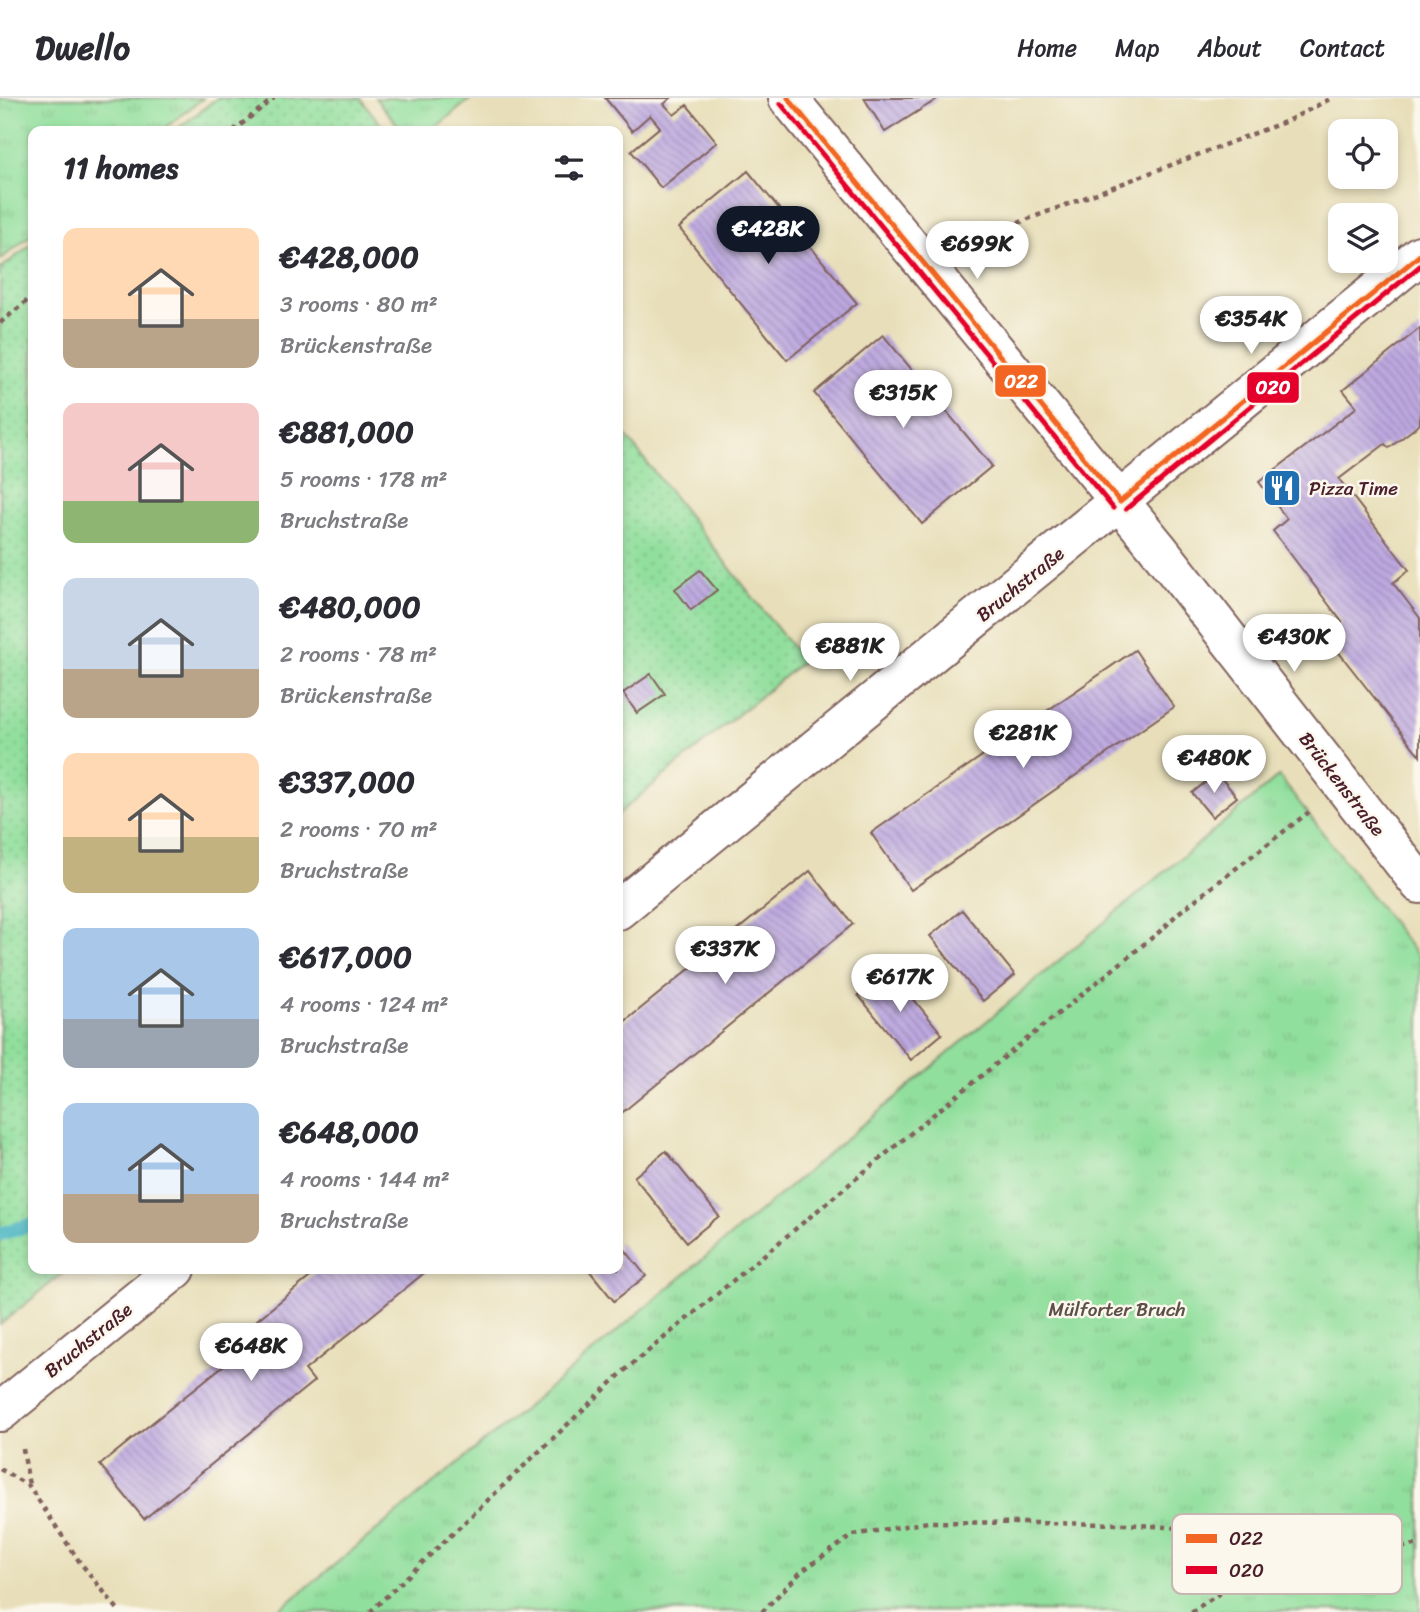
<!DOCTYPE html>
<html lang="en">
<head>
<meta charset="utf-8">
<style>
	:root { --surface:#fff; --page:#f2f2f3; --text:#2b2b33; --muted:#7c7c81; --line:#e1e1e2; --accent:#111827 }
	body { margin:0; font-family:Sriracha,sans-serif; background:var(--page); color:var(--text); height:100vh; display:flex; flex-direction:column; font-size:26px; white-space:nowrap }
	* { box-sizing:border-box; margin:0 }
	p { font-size:23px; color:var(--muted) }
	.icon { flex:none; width:38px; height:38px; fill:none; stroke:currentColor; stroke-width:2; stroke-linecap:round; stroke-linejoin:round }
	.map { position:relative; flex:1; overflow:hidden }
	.sheet { position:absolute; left:28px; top:28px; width:595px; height:1148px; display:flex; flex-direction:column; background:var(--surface); border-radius:14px; box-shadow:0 4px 10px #0003 }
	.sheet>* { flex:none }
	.buttons { position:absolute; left:1328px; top:21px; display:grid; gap:14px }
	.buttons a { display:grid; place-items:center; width:70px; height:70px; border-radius:14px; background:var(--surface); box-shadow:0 4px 10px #0003; font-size:35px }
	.price { position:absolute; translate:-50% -60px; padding:0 16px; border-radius:24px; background:#fff; color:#222; font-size:23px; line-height:46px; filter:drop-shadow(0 2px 4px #0008) }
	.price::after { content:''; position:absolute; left:50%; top:42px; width:21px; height:16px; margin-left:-10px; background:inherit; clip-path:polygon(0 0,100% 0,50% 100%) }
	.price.active { background:var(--accent); color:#fff }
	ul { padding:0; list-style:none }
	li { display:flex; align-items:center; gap:21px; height:175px; padding:0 35px }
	li span { display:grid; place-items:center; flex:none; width:196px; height:140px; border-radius:14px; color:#555 }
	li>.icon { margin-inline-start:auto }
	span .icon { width:84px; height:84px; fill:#fffc; stroke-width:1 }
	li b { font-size:30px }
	h2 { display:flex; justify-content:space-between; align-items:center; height:84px; padding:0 35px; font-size:30px }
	header { display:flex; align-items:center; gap:42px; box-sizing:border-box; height:98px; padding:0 35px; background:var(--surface); border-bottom:2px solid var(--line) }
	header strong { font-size:33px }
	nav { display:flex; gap:38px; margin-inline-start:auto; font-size:24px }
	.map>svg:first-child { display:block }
	.park { fill:url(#park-tufts); stroke:#6e7f64; stroke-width:2 }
	.garden { fill:url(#garden-dots); stroke:#6e7f64; stroke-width:2 }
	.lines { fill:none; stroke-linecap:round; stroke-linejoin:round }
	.stream { stroke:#46b4c2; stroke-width:14 }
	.building { fill:url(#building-back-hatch) }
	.street-casing { stroke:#81625d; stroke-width:42 }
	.path { stroke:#81625d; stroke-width:4.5; stroke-dasharray:5 5; stroke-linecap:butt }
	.street { stroke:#fff; stroke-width:38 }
	.bus-1-casing { stroke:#fbf7ec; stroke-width:10 }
	.bus-2-casing { stroke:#fbf7ec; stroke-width:10 }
	.bus-1 { stroke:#f26522; stroke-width:5 }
	.bus-2 { stroke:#e4002b; stroke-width:5 }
	.labels { text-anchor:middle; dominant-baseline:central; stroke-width:5; stroke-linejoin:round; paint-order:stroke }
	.poi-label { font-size:19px; fill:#4a1f2b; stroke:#fbf7ec; text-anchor:start }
	.street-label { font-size:19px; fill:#4a1f2b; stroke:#fbf7ec }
	.park-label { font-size:19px; fill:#5c4f48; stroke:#fbf7ec }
	.key { fill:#fbf7ec; stroke:#c6b6b2; stroke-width:2 }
	.key-label { font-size:19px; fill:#4a1f2b }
	.line-badge { stroke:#fbf7ec; stroke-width:2.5 }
	.badge-label { font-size:19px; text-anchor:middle; font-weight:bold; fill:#fff }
</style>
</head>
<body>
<header>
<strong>Dwello</strong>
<nav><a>Home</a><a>Map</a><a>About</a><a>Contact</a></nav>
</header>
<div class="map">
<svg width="1420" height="1514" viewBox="0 0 1420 1514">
	<defs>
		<pattern id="park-tufts" width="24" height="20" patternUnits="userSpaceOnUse" patternTransform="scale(1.75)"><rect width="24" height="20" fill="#91df9d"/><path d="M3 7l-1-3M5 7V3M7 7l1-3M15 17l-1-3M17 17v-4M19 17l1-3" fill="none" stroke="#7fbf87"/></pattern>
		<pattern id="garden-dots" width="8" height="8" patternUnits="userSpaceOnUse" patternTransform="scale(1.75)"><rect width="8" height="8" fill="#91df9d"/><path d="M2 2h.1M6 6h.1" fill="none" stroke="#7fbf87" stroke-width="1.8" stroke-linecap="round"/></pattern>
		<pattern id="building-back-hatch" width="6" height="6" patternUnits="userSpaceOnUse" patternTransform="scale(1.75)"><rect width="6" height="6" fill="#bda9e0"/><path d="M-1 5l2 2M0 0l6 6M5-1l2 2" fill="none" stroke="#9c89b6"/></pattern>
	</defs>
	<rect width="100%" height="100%" fill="#fbf7ec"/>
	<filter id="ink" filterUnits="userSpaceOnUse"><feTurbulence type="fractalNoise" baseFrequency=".0143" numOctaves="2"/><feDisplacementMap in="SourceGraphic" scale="14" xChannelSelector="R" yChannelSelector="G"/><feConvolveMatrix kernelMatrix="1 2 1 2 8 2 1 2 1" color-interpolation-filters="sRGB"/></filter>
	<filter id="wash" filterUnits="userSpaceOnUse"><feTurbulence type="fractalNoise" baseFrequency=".00686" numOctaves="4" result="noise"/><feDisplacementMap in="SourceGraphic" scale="28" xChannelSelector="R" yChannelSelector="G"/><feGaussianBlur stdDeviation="1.57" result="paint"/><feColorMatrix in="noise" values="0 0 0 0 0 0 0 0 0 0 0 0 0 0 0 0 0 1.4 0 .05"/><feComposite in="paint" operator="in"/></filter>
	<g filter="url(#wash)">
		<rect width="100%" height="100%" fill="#e8dfba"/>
		<path class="park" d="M0 0H203L161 33H33V135L0 162Z
			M375 0H472L431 33H403Z
			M1279 678 1420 861V1513L277 1514 529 1307Z"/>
		<path class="garden" d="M217 0H360L386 33H175Z
			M33 145V1171H68L0 1227V171Z
			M618 328 803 563 618 716Z"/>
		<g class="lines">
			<path class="stream" d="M0 1136 33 1126"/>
		</g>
		<g id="blocks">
			<path class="building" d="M605 0H671L664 6 674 17 687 7 717 44 661 90 631 53 660 29 650 17 632 33Z
				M864 0H939L885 34Z
				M748 73 857 205 787 262 679 130Z
				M1420 230V326L1389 350 1385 346 1339 381 1409 472 1393 485 1420 520V658L1326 538 1342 524 1273 433 1287 421 1259 384 1357 309 1343 292Z
				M883 237 992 368 922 426 814 295Z
				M700 472 717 492 691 512 675 491Z
				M1135 552 1174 609 911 792 871 735Z
				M651 576 665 596 637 615 623 595Z
				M1217 675 1237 699 1212 719 1192 695Z
				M810 773 853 826 618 1018V929Z
				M962 812 1015 877 983 903 930 838Z
				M889 871 942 936 911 962 858 897Z
				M666 1053 719 1118 687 1144 634 1079Z
				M618 1143 646 1178 614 1203 588 1171H618Z
				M320 1171H429L305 1272 314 1283 144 1421 100 1367 266 1233 257 1222Z"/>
		</g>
	</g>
	<g filter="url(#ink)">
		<use href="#blocks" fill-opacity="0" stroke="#81625d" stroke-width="2"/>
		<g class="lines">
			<g class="street-casing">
				<path id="street" d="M788 0 1157 449 1420 786
					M618 812 1420 157
					M0 1314 176 1171"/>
			</g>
			<path class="path" d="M233 33 274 0
				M960 141 1010 128 1287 23 1332 0
				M0 225 33 198
				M23 1351 29 1387
				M0 1371 29 1388 79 1463 120 1514
				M370 1514 624 1273 928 1021 1164 830 1177 816 1309 714
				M762 1514 802 1473 853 1437 928 1424 1126 1426 1331 1441 1404 1449 1420 1446
				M1191 1514 1263 1467 1329 1442"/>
			<use href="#street" class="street"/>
			<g class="bus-1-casing">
				<path id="bus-1" d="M788 0 1120 404
					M1120 404 1420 157"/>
			</g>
			<g class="bus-2-casing">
				<path id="bus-2" d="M781 6 1113 410
					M1126 411 1420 168"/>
			</g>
			<use href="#bus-1" class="bus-1"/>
			<use href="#bus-2" class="bus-2"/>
		</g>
	</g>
	<defs>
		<g id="restaurant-square" transform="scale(2.0125)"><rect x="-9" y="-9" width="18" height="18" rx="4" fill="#1f6fb2" stroke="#fbf7ec"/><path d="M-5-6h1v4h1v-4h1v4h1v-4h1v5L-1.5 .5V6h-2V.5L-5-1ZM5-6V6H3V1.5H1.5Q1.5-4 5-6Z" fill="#fff"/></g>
	</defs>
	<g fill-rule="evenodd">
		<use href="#restaurant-square" x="1282" y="390"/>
	</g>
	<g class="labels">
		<g class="poi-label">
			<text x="1309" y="390">Pizza Time</text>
		</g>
		<g class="street-label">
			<text transform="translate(1020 486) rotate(-39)">Bruchstraße</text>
			<text transform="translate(1342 686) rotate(52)">Brückenstraße</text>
			<text transform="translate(88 1242) rotate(-39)">Bruchstraße</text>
		</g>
		<g class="park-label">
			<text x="1117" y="1211">Mülforter Bruch</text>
		</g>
	</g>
	<rect x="1172" y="1416" width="230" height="80" rx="10" class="key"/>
	<rect x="1186" y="1436" width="31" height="9" fill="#f26522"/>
	<rect x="1186" y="1468" width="31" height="8" fill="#e4002b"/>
	<g class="key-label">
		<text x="1229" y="1447">022</text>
		<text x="1229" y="1479">020</text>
	</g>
	<g class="line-badge">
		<rect x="994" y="266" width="53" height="34" rx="7" fill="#f26522"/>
		<rect x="1246" y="273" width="54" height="33" rx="7" fill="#e4002b"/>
	</g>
	<g class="badge-label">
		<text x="1021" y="290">022</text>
		<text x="1273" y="296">020</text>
	</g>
</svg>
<div class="buttons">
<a><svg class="icon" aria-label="locate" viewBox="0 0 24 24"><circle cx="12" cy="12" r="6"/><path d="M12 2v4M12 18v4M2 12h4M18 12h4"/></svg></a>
<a><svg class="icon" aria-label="layers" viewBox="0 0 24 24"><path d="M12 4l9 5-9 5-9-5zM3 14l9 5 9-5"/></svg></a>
</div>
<b class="price active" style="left:768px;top:168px">€428K</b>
<b class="price" style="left:977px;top:183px">€699K</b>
<b class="price" style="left:1251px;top:258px">€354K</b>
<b class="price" style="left:903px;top:332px">€315K</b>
<b class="price" style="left:1294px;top:576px">€430K</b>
<b class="price" style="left:850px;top:585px">€881K</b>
<b class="price" style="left:1023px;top:672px">€281K</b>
<b class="price" style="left:1214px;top:697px">€480K</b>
<b class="price" style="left:725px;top:888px">€337K</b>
<b class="price" style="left:900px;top:916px">€617K</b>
<b class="price" style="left:251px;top:1285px">€648K</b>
<section class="sheet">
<h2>11 homes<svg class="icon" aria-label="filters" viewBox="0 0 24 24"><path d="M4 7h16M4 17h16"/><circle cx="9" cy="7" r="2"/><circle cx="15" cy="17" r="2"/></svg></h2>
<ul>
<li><span style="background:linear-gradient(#ffd9b3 65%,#b9a48a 0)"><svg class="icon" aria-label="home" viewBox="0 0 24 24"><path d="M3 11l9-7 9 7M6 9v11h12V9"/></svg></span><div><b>€428,000</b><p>3 rooms · 80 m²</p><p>Brückenstraße</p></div></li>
<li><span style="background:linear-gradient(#f6c9c9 70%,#8fb573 0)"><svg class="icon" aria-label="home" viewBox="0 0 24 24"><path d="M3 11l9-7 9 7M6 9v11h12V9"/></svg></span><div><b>€881,000</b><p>5 rooms · 178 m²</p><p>Bruchstraße</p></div></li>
<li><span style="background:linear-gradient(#c9d6e8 65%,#b9a48a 0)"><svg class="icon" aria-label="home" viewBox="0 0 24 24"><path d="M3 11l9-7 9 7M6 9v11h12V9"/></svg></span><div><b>€480,000</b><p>2 rooms · 78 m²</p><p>Brückenstraße</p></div></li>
<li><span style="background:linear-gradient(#ffd9b3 60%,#c2b280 0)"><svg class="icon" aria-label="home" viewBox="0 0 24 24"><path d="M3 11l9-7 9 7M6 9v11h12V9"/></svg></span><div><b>€337,000</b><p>2 rooms · 70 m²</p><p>Bruchstraße</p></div></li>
<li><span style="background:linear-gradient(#a9c7e8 65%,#9aa5b1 0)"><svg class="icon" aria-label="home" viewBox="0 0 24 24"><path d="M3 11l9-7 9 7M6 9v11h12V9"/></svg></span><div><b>€617,000</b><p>4 rooms · 124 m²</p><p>Bruchstraße</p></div></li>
<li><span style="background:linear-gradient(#a9c7e8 65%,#b9a48a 0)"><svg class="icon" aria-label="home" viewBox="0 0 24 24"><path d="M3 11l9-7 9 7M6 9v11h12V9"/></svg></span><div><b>€648,000</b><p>4 rooms · 144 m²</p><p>Bruchstraße</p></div></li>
</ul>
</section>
</div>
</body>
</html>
